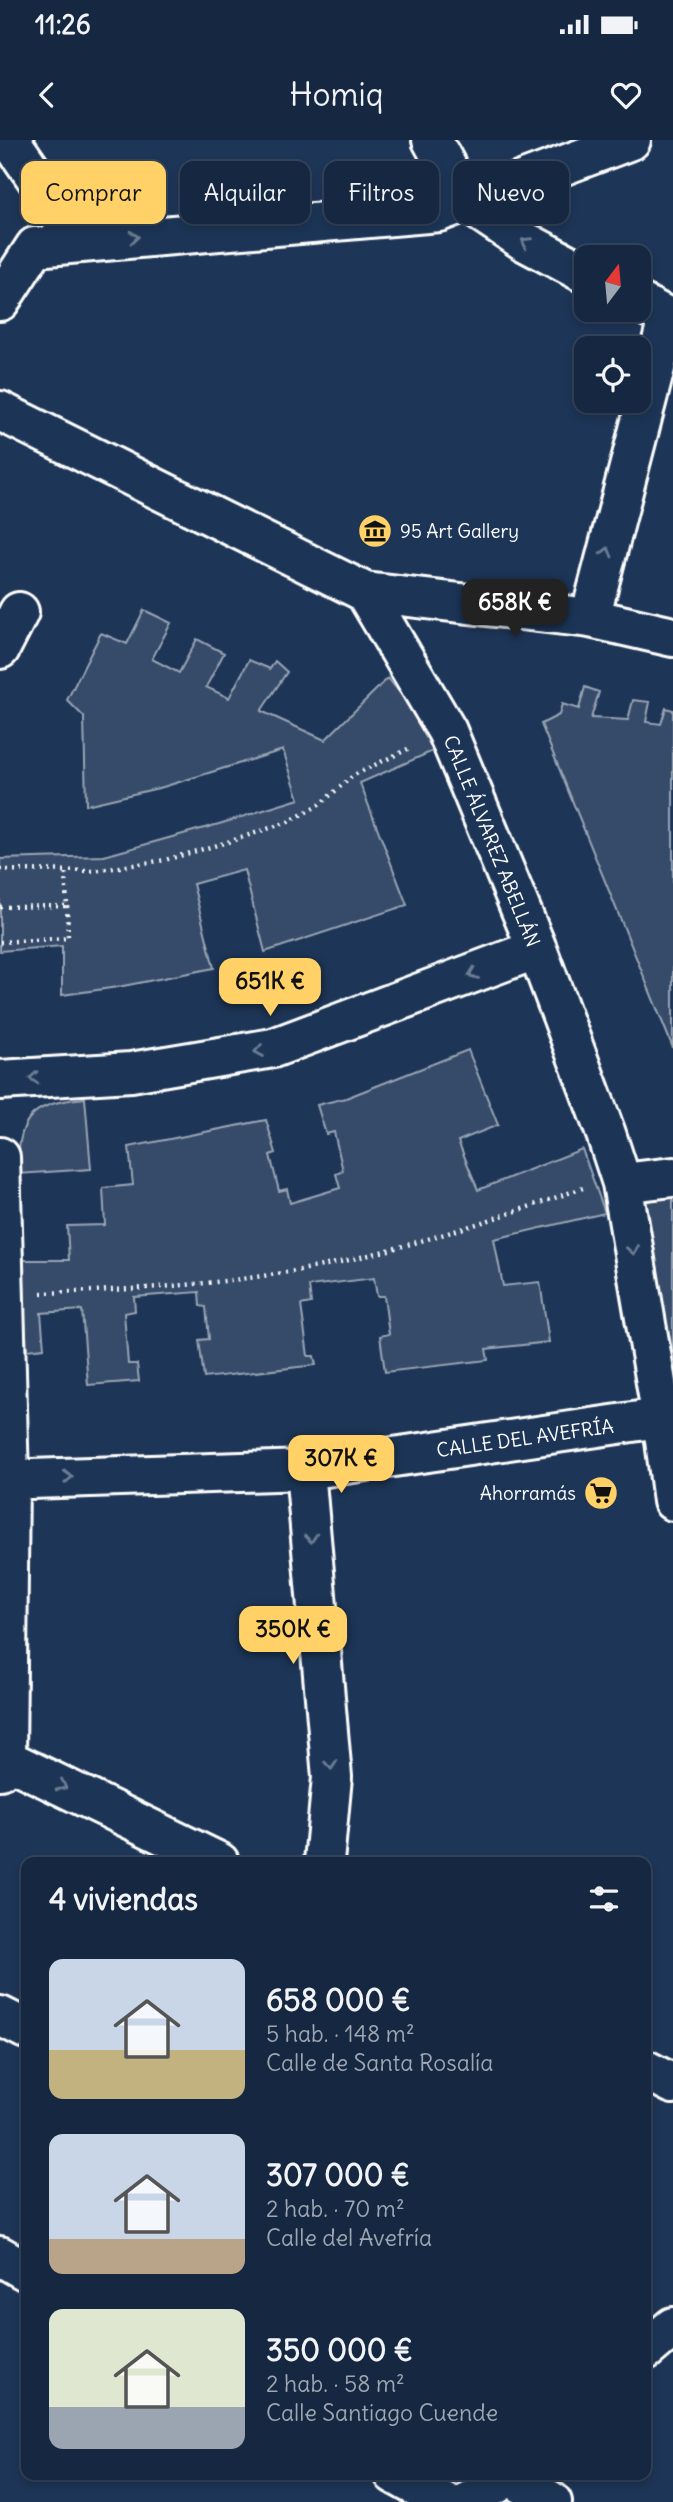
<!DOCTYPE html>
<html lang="es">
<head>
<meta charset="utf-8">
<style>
	:root { --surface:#162841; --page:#1f3048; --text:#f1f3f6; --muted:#9ea6b1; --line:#35445a; --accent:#ffd166 }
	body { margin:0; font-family:Delius,sans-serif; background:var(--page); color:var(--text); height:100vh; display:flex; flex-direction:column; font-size:26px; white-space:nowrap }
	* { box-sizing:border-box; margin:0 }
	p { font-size:23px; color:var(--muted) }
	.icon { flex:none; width:38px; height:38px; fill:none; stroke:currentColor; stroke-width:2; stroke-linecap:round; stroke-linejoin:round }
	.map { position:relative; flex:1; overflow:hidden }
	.drawer { position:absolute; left:21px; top:1717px; width:630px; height:623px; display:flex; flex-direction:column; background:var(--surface); border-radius:14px; box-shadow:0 4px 10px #0003,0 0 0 2px var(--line) }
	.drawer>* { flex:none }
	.guide { position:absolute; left:21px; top:21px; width:632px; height:63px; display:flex; gap:14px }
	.needle { width:46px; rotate:16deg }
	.fabs { position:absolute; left:574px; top:105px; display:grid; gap:14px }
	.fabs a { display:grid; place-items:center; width:77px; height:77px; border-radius:14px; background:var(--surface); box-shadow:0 4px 10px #0003,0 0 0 2px var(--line); font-size:35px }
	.price { position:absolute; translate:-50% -60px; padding:0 16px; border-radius:14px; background:var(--accent); color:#111; font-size:23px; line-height:46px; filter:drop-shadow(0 2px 4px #0008) }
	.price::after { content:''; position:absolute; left:50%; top:42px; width:21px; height:16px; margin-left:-10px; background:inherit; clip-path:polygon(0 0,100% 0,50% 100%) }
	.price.active { background:#222; color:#fff }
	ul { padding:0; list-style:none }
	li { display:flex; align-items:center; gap:21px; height:175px; padding:0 28px }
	li span { display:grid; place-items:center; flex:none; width:196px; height:140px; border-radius:14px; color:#555 }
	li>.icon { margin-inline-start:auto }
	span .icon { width:84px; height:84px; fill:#fffc; stroke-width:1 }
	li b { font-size:30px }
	h2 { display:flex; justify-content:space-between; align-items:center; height:84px; padding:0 28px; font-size:30px }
	.pill { padding:0 24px; border-radius:14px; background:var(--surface); box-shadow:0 4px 10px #0003,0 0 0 2px var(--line); font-size:24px; line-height:63px }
	.pill.active { background:var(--accent); color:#111 }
	.status { display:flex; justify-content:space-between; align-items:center; height:49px; padding:0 35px; background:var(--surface); direction:ltr }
	.status svg { height:19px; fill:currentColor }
	header { display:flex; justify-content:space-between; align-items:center; height:91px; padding:0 28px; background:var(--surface); font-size:32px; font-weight:600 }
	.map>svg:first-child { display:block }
	.green { fill:#364b69; stroke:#9aa5b4; stroke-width:2 }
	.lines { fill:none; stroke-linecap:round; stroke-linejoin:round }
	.minor-casing { stroke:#fff; stroke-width:44 }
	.path { stroke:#fff; stroke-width:4.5; stroke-dasharray:2 5; stroke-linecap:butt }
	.minor { stroke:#1d3557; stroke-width:38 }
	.oneway { stroke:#6c7c92 }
	.labels { text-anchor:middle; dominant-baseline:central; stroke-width:5; stroke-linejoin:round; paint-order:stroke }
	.poi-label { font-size:19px; fill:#fff; stroke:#1d3557; text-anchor:start }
	.street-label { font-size:19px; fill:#fff; stroke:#1d3557 }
</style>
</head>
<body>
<div class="status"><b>11:26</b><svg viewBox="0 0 49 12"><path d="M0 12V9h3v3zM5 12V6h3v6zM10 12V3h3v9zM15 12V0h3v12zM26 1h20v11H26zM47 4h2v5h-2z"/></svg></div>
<header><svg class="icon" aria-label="back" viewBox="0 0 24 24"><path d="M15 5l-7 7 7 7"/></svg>Homiq<svg class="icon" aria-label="heart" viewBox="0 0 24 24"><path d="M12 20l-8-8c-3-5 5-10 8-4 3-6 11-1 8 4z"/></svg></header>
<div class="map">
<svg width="673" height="2362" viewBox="0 0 673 2362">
	<rect width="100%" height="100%" fill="#1d3557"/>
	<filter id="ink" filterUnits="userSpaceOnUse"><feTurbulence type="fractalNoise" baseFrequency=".0143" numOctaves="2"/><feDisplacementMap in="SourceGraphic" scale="14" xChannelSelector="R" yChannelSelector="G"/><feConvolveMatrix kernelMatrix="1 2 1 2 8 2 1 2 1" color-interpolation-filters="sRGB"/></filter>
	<g filter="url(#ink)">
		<path class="green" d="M144 470 171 483 152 519 179 533 197 499 224 513 206 547 229 558 249 520 270 529 275 521 287 532 261 571 325 600 388 538 442 607 360 643 407 765 265 812 244 730 193 744 214 828 118 847 62 855V806L0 811V719L104 716 219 684 299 659 283 610 163 647 86 665 84 577 67 560 101 493 127 504Z
			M585 547 599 552 591 578 628 580 633 560 650 562 646 582 661 584 666 568 673 570V908L541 584 559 575 562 564 579 569Z
			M468 910 498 985 458 1001 478 1050 582 1009 605 1073 494 1099 503 1146 540 1142 549 1202 486 1209 488 1220 385 1232 380 1196 389 1194 384 1156H377L374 1138 309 1146 311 1163 301 1165 308 1216H314L316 1225 204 1238 199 1200 209 1199 206 1167 200 1166 199 1152 134 1157 135 1171 124 1173 128 1224H137L139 1241 88 1245 82 1170 41 1173 44 1208 27 1210 21 1120H69L67 1086 105 1085 103 1048 133 1045 129 1007 266 980 276 1013 270 1015 279 1051 287 1049 290 1063 340 1048 336 1034 343 1031 334 992 326 994 317 965 346 958Z
			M85 958 91 1029 18 1034C18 978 28 964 85 958Z
			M673 1050V1245L632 1057Z"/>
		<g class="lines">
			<g class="minor-casing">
				<path id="minor" d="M10 0 62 75 66 103
					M432 0 466 62 524 101 586 134
					M0 161 35 107 439 72 631 0
					M639 162 673 180
					M0 271 365 452 447 591 537 809 606 994 622 1043 662 1278 673 1361
					M365 452 590 478 673 497
					M590 478 668 178
					M0 509 19 472
					M0 940 131 932 273 908 537 809
					M0 1017 9 1339 6 1619 0 1630
					M622 1043 673 1037
					M305 1330 332 1637 324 1722
					M0 1340 305 1330 673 1276
					M0 1616 219 1722
					M0 1876 26 1889
					M646 1930 673 1944
					M0 2116 26 2131
					M646 2210 673 2187
					M394 2334 444 2362
					M510 2336 552 2362
					M468 2362 512 2334"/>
			</g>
			<path class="path" d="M0 730 94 731 165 720 231 701 288 682 319 665 354 635 412 607
				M0 767 67 766 65 731
				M0 802 68 798 67 766
				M41 1153C135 1150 231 1144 322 1126 411 1107 498 1078 583 1048"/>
			<use href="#minor" class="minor"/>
		</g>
		<defs><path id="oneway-chevron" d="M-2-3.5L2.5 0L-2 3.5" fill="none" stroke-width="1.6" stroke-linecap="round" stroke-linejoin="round" transform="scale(1.75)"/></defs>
		<g class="oneway">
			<use href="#oneway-chevron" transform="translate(134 97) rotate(-5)"/>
			<use href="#oneway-chevron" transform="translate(526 102) rotate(-149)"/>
			<use href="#oneway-chevron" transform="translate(607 412) rotate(-75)"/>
			<use href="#oneway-chevron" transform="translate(473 834) rotate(159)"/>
			<use href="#oneway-chevron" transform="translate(259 911) rotate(171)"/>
			<use href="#oneway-chevron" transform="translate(34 938) rotate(176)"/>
			<use href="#oneway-chevron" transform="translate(633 1110) rotate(80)"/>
			<use href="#oneway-chevron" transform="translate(68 1337) rotate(-2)"/>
			<use href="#oneway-chevron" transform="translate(311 1398) rotate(85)"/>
			<use href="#oneway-chevron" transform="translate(331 1625) rotate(85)"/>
			<use href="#oneway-chevron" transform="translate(62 1646) rotate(26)"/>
		</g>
	</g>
	<defs>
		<g id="museum-disc" transform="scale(1.75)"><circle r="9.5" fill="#ffd166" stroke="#1d3557"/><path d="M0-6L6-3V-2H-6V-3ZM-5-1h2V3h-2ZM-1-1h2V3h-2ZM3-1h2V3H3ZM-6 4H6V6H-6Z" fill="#111"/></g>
		<g id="supermarket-disc" transform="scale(1.75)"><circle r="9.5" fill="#ffd166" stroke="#1d3557"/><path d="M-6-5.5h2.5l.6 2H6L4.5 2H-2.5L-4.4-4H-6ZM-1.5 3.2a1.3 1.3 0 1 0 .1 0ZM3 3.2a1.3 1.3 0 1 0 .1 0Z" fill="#111"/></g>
	</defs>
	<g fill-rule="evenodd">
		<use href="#museum-disc" x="375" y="391"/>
		<use href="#supermarket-disc" x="601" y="1353"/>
	</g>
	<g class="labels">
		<g class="poi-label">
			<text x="400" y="391">95 Art Gallery</text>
			<text x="576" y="1353" text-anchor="end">Ahorramás</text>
		</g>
		<g class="street-label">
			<text transform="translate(492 701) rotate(68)">CALLE ÁLVAREZ ABELLÁN</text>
			<text transform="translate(525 1298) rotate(-8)">CALLE DEL AVEFRÍA</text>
		</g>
	</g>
</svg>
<div class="fabs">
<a><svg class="needle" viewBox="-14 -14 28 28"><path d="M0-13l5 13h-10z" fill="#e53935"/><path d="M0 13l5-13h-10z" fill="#9ea6b1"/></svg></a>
<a><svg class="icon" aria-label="locate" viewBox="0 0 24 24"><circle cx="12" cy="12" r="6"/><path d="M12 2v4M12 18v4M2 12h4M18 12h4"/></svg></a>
</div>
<b class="price active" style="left:515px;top:499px">658K €</b>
<b class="price" style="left:270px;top:878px">651K €</b>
<b class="price" style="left:341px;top:1355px">307K €</b>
<b class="price" style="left:293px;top:1526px">350K €</b>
<div class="guide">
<a class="pill active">Comprar</a>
<a class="pill">Alquilar</a>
<a class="pill">Filtros</a>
<a class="pill">Nuevo</a>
</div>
<section class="drawer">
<h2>4 viviendas<svg class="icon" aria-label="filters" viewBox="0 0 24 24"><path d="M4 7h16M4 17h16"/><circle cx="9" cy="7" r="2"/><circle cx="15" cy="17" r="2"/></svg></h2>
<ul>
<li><span style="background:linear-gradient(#c9d6e8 65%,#c2b280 0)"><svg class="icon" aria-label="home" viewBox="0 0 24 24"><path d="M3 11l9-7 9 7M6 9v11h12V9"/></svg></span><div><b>658 000 €</b><p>5 hab. · 148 m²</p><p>Calle de Santa Rosalía</p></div></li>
<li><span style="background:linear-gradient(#c9d6e8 75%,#b9a48a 0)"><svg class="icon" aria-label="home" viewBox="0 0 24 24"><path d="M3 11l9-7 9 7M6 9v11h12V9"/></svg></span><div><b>307 000 €</b><p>2 hab. · 70 m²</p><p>Calle del Avefría</p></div></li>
<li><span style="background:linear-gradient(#dfe7d0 70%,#9aa5b1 0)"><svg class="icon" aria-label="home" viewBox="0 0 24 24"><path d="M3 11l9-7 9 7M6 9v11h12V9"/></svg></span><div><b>350 000 €</b><p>2 hab. · 58 m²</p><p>Calle Santiago Cuende</p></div></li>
</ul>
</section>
</div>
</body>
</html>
